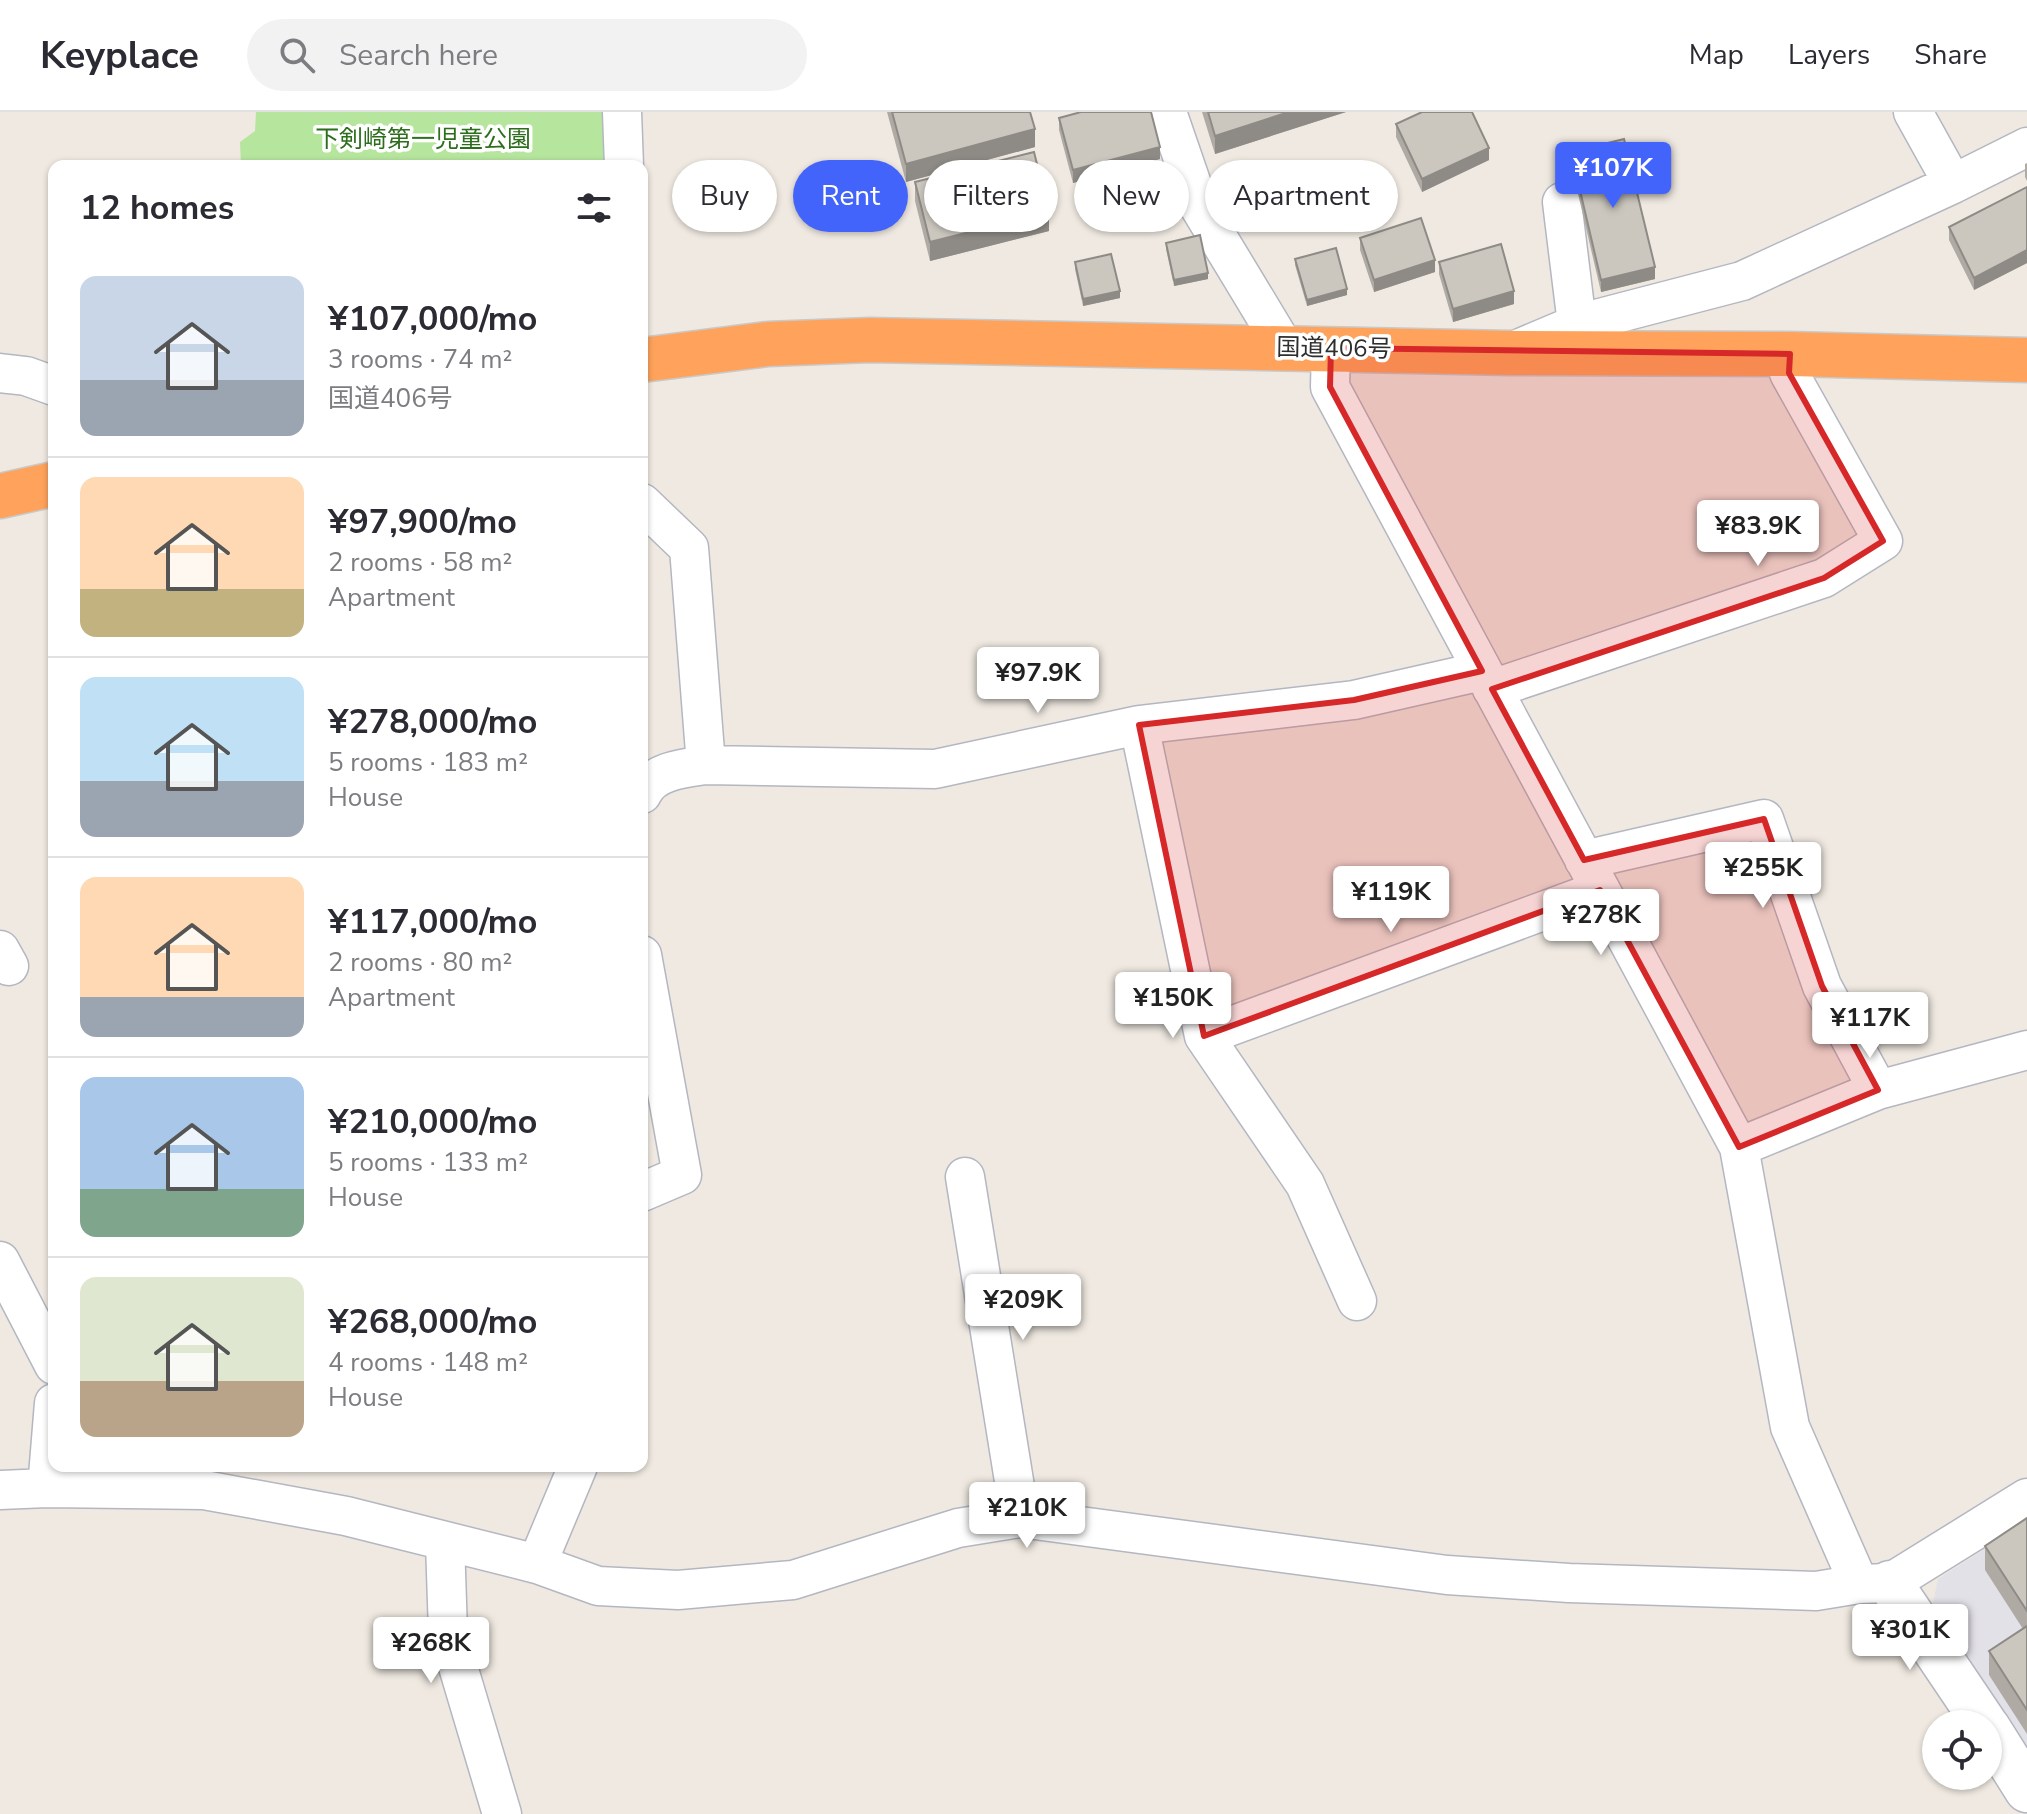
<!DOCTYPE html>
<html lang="en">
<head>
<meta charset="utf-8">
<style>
	:root { --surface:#fff; --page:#f2f2f3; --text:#2b2b33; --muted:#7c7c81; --line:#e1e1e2; --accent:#4264fb }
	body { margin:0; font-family:"Nunito Sans","Noto Sans JP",sans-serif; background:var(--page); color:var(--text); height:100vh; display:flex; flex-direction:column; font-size:30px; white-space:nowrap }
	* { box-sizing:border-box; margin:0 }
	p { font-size:26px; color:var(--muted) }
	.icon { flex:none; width:44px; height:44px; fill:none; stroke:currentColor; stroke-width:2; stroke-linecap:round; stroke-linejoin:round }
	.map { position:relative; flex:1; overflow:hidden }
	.drawer { position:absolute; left:48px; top:48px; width:600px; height:1312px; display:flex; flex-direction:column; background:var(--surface); border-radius:16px; box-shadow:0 2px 6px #0004 }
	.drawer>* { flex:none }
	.banner { position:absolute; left:672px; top:48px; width:760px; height:72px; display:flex; gap:16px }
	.tools { position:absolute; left:1922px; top:1598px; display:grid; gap:16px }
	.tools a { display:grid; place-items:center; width:80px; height:80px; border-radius:50%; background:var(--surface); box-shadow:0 2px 6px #0004; font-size:40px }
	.price { position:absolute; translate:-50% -68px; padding:0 18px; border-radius:8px; background:#fff; color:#222; font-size:26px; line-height:52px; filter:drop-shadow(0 2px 4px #0008) }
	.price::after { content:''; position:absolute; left:50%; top:48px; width:24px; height:18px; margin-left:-12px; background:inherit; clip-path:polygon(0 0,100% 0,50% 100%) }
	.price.selected { background:var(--accent); color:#fff }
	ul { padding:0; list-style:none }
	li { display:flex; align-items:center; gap:24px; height:200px; padding:0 32px }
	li+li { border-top:2px solid var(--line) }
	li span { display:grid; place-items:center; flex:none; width:224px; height:160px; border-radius:16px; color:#555 }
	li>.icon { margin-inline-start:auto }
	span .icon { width:96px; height:96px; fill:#fffc; stroke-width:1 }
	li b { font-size:34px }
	h2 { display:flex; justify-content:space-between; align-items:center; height:96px; padding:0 32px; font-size:34px }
	.tag { padding:0 28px; border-radius:36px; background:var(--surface); box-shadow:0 2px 6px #0004; font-size:28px; line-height:72px }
	.tag.selected { background:var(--accent); color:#fff }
	header { display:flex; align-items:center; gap:48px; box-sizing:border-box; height:112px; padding:0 40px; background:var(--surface); border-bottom:2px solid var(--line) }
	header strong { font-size:38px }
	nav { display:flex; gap:44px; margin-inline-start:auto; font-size:28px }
	.search { width:560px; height:72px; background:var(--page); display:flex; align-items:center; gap:20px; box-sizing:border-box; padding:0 28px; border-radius:44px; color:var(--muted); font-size:30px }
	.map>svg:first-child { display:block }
	.industrial { fill:#e3e1e8 }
	.green { fill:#b6e59e }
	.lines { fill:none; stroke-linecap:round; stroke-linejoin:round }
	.street-casing { stroke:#b4b7c1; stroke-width:41 }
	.secondary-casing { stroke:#b4b7c1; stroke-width:47 }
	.highway-casing { stroke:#c9c9c9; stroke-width:47 }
	.street { stroke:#fff; stroke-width:38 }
	.secondary { stroke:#fff; stroke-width:44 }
	.highway { stroke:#ffa35c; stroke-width:44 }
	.wall { fill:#afaba4 }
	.shaded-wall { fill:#8e8b86 }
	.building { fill:#cbc7bf; stroke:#8e8b86; stroke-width:2 }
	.marked { fill:#d62828; fill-opacity:0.2; stroke:#d62828; stroke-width:6; stroke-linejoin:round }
	.labels { text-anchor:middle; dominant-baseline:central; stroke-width:7; stroke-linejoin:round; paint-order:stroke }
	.park-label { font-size:24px; fill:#2c6e1b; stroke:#fff }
	.street-label { font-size:24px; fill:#2e2e2e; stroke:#fff }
</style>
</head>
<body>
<header>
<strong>Keyplace</strong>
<div class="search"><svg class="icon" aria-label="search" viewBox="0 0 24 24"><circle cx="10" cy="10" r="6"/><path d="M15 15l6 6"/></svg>Search here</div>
<nav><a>Map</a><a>Layers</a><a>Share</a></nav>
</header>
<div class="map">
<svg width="2027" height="1702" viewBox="0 0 2027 1702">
	<rect width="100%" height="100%" fill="#efe9e1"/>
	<path class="industrial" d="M2027 1410V1635L1933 1491 1938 1467Z"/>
	<path class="green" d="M256 0H604L606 54H241L240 30 255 19Z"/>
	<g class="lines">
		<g class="street-casing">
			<path id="street" d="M622 0 624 54
				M1167 0 1200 96 1284 235
				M1913 0 1953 72
				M1562 90 1577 212
				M1331 236 1330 275 1739 1035 1790 1315 1859 1472
				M1511 240 1577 212 1742 169 1953 72 2027 35
				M0 261 26 264 54 274
				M642 391 689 436 706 653
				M1492 577 1824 466 1883 429 1789 261 1790 242
				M1139 613 1204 924 1305 1072 1357 1189
				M642 682C652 659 684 656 706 653L935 657 1139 613 1354 588 1482 559
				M1584 748 1764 707 1822 874 1878 978
				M0 838 9 854
				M642 843 682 1063 642 1080
				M1204 924 1600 778
				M1739 1035 1878 978 2027 938
				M965 1065 1020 1406
				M0 1149 54 1253
				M47 1376 54 1291
				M0 1378 47 1376 204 1378 346 1404 537 1452 598 1474 678 1478 793 1468 958 1416 1020 1406 1447 1463 1569 1471 1816 1479 1859 1472 1890 1471 2027 1386
				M445 1430 448 1521 502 1702
				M537 1452 578 1354"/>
		</g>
		<g class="secondary-casing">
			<path id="secondary" d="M1890 1471 1985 1612
				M1988 1616 2027 1678"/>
		</g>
		<g class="highway-casing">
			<path id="highway" d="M642 248 768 232 870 228 1510 241 1790 242 2027 248
				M0 384 54 372"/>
		</g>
		<use href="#street" class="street"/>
		<use href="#secondary" class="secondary"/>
		<use href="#highway" class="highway"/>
	</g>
	<path class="wall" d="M887 0H1030L1035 35 906 70Z
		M1202 0H1346L1215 42Z
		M1059 6 1160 47 1073 71 1059 18Z
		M1396 12 1489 48 1422 80 1396 25Z
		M1571 40 1655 167 1601 180 1571 52Z
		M2027 51V69L2025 65V52Z
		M915 70 1049 119 930 149 915 89Z
		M2027 75V151L1974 178 1949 128V115Z
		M1360 126 1435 160 1374 180 1360 138Z
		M1166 131 1208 167 1174 174 1166 137Z
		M1295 147 1347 183 1307 194 1295 153Z
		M1075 150 1120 186 1083 194 1075 157Z
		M1439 150 1514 192 1453 210 1439 162Z
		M2027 1406V1622L1989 1563V1539L2023 1517 1985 1458V1434Z"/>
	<path class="shaded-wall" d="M1289 0H1346L1215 42V24Z
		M1035 17V35L906 70V52Z
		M1160 35V47L1073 71V58Z
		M1489 36V48L1422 80V67Z
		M1049 100V119L930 149V130Z
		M2027 138V151L1974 178V166Z
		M1435 148V160L1374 180V168Z
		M1655 155V167L1601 180V168Z
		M1208 161V167L1174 174V168Z
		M1347 177V183L1307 194V188Z
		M1120 179V186L1083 194V187Z
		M1514 179V192L1453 210V197Z"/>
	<path class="building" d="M892 0H1030L1035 17 906 52Z
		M1081 0H1151L1160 35 1073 58 1059 6Z
		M1208 0H1289L1215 24Z
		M1422 0H1472L1489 36 1422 67 1396 12Z
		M1624 27 1655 155 1601 168 1571 40Z
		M1034 40 1049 100 930 130 915 70Z
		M533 52V54H492Z
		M2027 75V138L1974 166 1949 115Z
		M1421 106 1435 148 1374 168 1360 126Z
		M1200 123 1208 161 1174 168 1166 131Z
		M1501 132 1514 179 1453 197 1439 150Z
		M1336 136 1347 177 1307 188 1295 147Z
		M1111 142 1120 179 1083 187 1075 150Z
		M2027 1406V1499L1985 1434Z
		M2027 1514V1598L1989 1539Z"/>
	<path class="marked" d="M1331 236 1790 242 1789 261 1883 429 1824 466 1492 577 1584 748 1764 707 1822 874 1878 978 1739 1035 1600 778 1204 924 1139 613 1354 588 1482 559 1330 275Z"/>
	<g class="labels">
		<g class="park-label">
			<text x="423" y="27">下剣崎第一児童公園</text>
		</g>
		<g class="street-label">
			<text transform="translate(1334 236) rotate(1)">国道406号</text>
		</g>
	</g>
</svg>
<div class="tools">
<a><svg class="icon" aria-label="locate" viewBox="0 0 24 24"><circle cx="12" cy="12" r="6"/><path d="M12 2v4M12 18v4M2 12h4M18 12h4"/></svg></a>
</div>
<b class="price selected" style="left:1613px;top:98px">¥107K</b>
<b class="price" style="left:1758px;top:456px">¥83.9K</b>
<b class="price" style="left:1038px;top:603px">¥97.9K</b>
<b class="price" style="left:1763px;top:798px">¥255K</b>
<b class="price" style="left:1391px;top:822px">¥119K</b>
<b class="price" style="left:1601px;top:845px">¥278K</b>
<b class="price" style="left:1173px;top:928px">¥150K</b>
<b class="price" style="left:1870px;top:948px">¥117K</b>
<b class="price" style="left:1023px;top:1230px">¥209K</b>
<b class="price" style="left:1027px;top:1438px">¥210K</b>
<b class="price" style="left:1910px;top:1560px">¥301K</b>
<b class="price" style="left:431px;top:1573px">¥268K</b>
<div class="banner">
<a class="tag">Buy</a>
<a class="tag selected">Rent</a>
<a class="tag">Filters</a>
<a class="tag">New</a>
<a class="tag">Apartment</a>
</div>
<section class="drawer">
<h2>12 homes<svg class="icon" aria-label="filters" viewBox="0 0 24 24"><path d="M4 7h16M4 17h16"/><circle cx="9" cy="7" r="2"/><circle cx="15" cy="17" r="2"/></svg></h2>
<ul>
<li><span style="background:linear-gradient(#c9d6e8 65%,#9aa5b1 0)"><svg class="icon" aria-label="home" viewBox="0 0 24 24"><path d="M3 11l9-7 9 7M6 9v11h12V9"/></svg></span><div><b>¥107,000/mo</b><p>3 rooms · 74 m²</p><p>国道406号</p></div></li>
<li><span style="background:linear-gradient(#ffd9b3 70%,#c2b280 0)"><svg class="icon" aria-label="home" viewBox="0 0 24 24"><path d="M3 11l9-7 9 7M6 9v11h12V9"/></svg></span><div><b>¥97,900/mo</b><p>2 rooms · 58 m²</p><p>Apartment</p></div></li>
<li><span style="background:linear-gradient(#bfe0f5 65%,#9aa5b1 0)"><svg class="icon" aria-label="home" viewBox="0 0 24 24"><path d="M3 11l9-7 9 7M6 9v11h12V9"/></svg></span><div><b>¥278,000/mo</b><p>5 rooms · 183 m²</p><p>House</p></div></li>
<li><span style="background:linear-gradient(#ffd9b3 75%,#9aa5b1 0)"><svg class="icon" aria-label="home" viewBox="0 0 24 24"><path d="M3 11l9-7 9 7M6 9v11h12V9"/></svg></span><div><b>¥117,000/mo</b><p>2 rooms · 80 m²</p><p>Apartment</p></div></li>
<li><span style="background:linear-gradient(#a9c7e8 70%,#7fa58c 0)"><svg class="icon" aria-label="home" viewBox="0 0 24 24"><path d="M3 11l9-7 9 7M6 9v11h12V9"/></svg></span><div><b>¥210,000/mo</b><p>5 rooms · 133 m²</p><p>House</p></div></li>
<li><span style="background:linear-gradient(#dfe7d0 65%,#b9a48a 0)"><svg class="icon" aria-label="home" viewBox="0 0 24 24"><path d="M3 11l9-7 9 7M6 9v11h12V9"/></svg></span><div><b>¥268,000/mo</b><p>4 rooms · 148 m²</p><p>House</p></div></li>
</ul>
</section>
</div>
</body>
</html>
